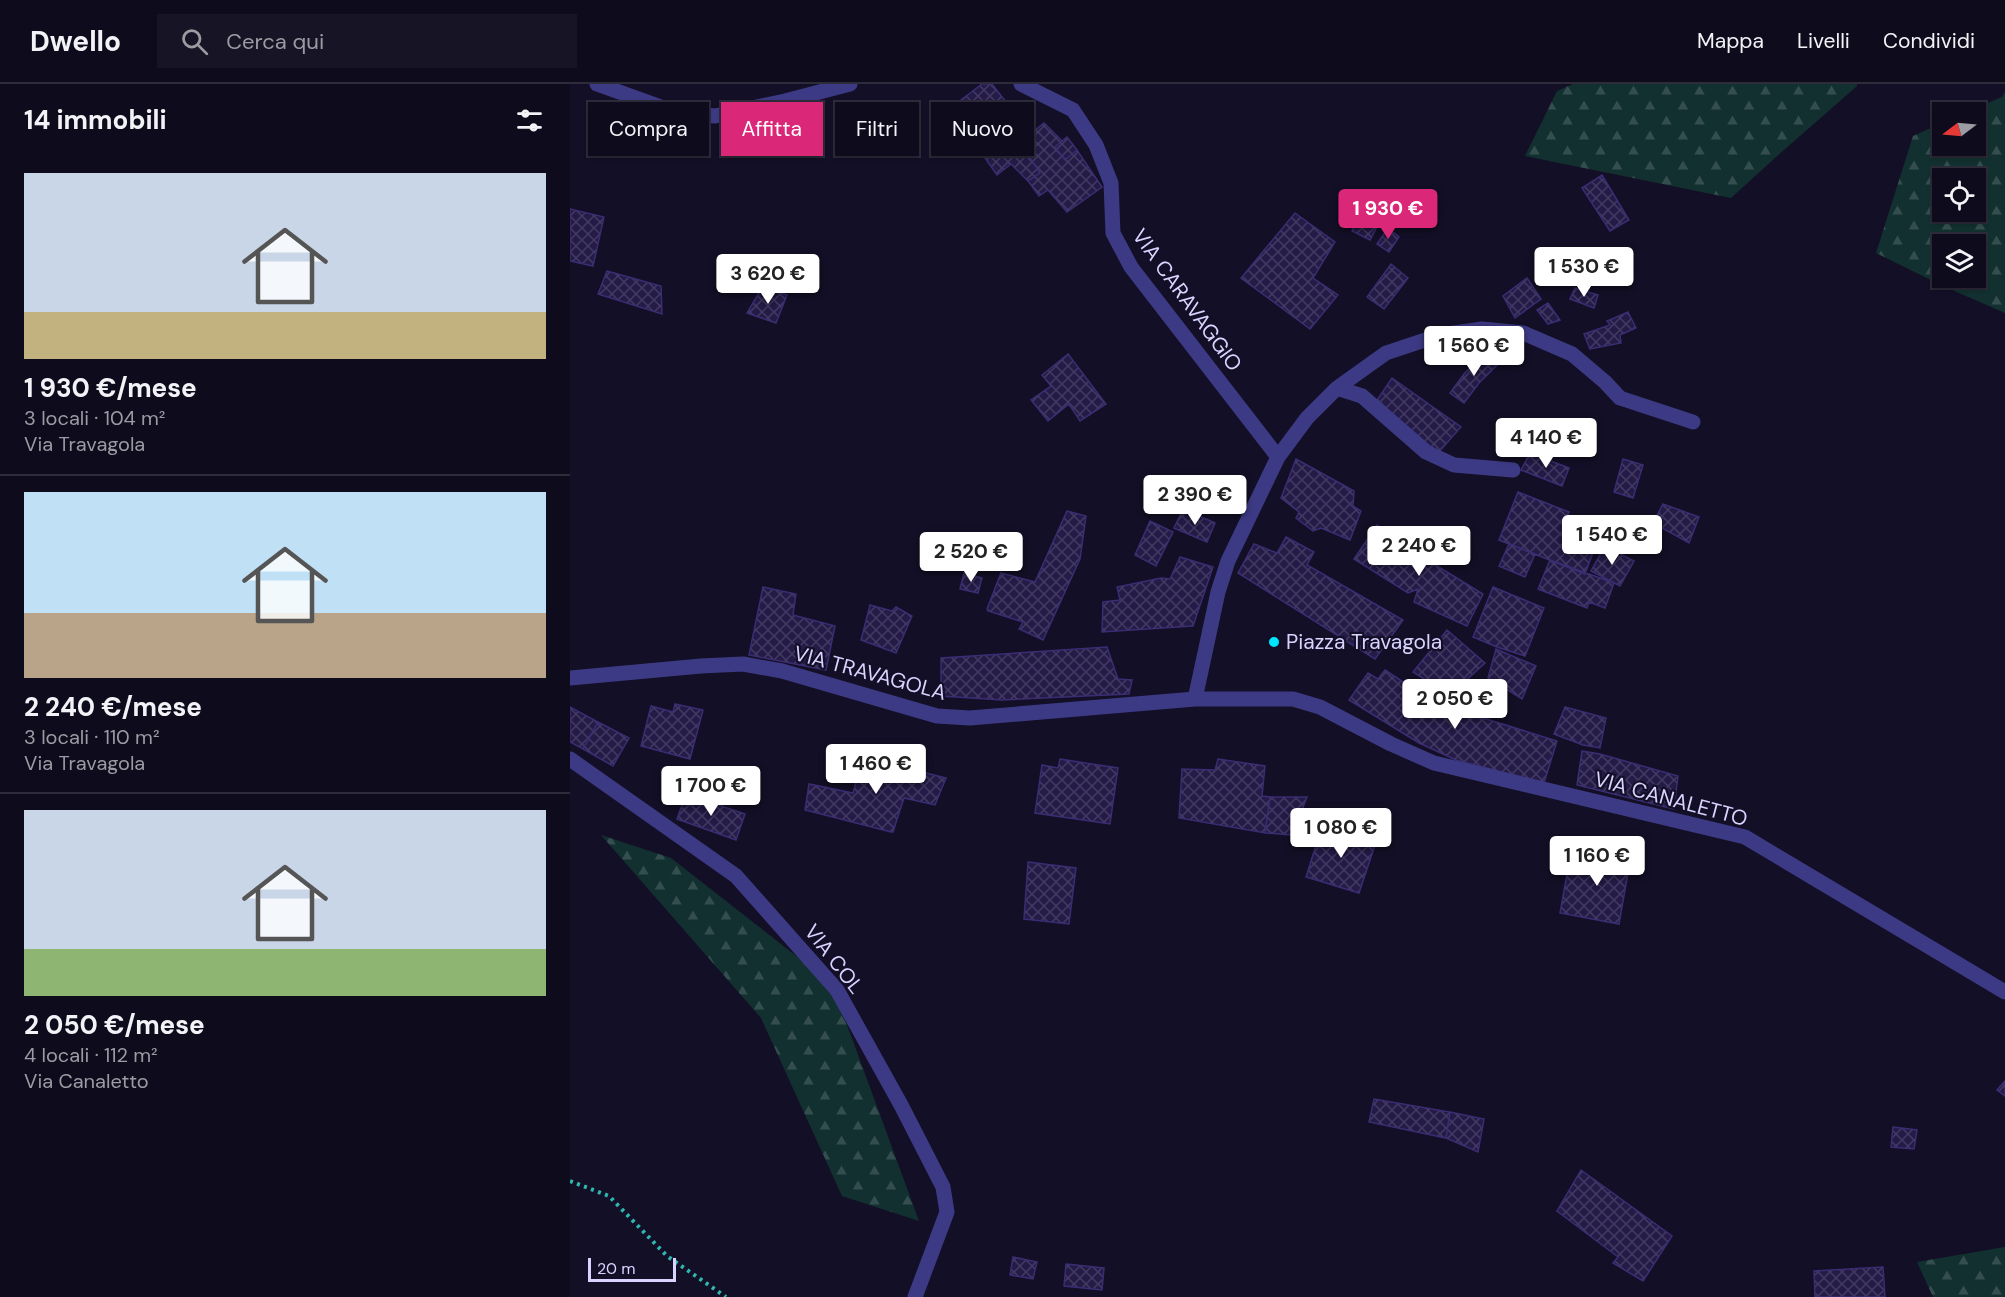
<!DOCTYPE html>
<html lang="it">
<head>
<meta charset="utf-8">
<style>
	:root { --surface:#0e0b1c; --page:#171425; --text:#f1f3f6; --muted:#9b9ba3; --line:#2e2b3b; --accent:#db2777 }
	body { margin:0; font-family:"DM Sans",sans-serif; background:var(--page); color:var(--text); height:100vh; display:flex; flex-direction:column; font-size:22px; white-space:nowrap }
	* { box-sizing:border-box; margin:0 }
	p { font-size:20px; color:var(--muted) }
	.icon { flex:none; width:33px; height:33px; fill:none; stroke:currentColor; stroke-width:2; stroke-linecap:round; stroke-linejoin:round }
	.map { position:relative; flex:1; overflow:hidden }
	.side { display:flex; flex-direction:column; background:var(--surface); width:570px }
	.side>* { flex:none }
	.hud { position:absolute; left:18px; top:18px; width:570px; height:54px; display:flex; gap:12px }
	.needle { width:39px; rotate:254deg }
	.controls { position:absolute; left:1362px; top:18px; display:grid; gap:12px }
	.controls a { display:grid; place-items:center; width:54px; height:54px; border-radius:0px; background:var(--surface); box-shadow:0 2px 4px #0004,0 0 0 2px var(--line); font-size:30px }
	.scale { position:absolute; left:18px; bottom:15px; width:88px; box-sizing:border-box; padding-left:6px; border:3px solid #d9d4ff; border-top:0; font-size:16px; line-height:21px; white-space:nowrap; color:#d9d4ff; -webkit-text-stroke:4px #130f26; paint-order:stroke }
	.price { position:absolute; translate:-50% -51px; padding:0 14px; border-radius:6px; background:#fff; color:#222; font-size:20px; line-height:39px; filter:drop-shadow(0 2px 3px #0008) }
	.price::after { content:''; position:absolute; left:50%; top:36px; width:18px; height:14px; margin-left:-9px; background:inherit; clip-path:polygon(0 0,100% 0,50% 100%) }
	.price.active { background:var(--accent); color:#fff }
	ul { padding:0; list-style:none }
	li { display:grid; align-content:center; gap:12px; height:318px; padding:0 24px }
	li+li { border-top:2px solid var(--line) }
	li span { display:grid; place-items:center; height:186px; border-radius:0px; color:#555 }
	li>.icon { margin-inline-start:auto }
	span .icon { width:108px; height:108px; fill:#fffc; stroke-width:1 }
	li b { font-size:26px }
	h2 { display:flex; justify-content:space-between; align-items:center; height:72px; padding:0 24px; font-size:26px }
	.chip { padding:0 21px; border-radius:0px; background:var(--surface); box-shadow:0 2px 4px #0004,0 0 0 2px var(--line); font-size:21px; line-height:54px }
	.chip.active { background:var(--accent); color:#fff }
	header { display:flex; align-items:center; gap:36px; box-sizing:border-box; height:84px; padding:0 30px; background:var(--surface); border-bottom:2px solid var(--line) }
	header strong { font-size:28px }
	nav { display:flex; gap:33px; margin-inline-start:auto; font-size:21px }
	.search { width:420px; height:54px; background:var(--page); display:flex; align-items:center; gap:15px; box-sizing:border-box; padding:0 21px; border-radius:0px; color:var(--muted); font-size:22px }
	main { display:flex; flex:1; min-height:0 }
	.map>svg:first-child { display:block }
	.forest { fill:url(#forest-firs); fill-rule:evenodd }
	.building { fill:url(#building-cross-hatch); stroke:#3b2d73; stroke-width:1.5 }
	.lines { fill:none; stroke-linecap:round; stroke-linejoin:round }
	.path { stroke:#2fb8b0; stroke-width:4; stroke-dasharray:3 4.5; stroke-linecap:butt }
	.minor { stroke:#3d3a85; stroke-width:15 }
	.poi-dot { fill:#00e5ff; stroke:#130f26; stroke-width:2 }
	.labels { text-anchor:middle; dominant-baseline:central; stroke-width:4.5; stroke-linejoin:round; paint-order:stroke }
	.street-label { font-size:21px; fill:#d9d4ff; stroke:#130f26 }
	.poi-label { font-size:21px; fill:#d9d4ff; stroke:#130f26; text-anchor:start }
</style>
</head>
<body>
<header>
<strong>Dwello</strong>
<div class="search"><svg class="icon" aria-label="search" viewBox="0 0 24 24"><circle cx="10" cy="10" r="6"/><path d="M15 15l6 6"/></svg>Cerca qui</div>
<nav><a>Mappa</a><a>Livelli</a><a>Condividi</a></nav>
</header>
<main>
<section class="side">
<h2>14 immobili<svg class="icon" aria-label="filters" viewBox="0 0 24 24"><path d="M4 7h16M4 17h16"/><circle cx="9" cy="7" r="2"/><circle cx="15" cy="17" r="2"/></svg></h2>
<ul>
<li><span style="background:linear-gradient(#c9d6e8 75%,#c2b280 0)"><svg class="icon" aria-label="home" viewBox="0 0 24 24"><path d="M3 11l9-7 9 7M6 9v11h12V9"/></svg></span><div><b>1 930 €/mese</b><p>3 locali · 104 m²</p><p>Via Travagola</p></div></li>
<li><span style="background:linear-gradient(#bfe0f5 65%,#b9a48a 0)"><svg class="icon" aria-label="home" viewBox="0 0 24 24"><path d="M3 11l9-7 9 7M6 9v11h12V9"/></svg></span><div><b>2 240 €/mese</b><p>3 locali · 110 m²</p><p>Via Travagola</p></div></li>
<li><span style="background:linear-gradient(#c9d6e8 75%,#8fb573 0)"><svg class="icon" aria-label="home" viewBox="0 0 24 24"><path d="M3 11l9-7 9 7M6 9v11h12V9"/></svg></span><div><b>2 050 €/mese</b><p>4 locali · 112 m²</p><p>Via Canaletto</p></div></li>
</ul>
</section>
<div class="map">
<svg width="1435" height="1213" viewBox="0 0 1435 1213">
	<defs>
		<pattern id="forest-firs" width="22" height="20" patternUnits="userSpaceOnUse" patternTransform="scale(1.5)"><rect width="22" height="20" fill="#12302f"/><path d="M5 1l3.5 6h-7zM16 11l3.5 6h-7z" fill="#344d4e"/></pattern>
		<pattern id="building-cross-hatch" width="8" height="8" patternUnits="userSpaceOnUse" patternTransform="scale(1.5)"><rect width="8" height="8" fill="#241b47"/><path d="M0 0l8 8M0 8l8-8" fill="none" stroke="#433b63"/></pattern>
	</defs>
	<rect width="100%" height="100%" fill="#130f26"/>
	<path class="forest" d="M1003 0H1287V2L1206 73 1161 114 955 72 987 7Z
		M1435 8V229L1373 202 1306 169 1343 52 1372 39V62H1406V28H1396L1432 13ZM1406 94V128H1372V94ZM1406 160V194H1372V160Z
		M31 751 101 774 262 900 349 1137 272 1112 191 934Z
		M1435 1163V1213H1363L1347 1178Z"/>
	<path class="building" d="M412 0H422L450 36 410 67 378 26Z
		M450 36 460 50 450 58 470 89 458 97 441 80 427 91 410 67Z
		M474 39 492 57 485 63 495 76 507 66 532 103 497 128 478 106 469 112 458 97 470 89 450 58Z
		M497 53 507 66 495 76 485 63Z
		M1032 91 1059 136 1040 147 1012 104Z
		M0 125 34 133 23 182 0 177Z
		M725 129 765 158 743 194 768 211 740 245 671 194Z
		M790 133 808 141 800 156 782 147Z
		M818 144 829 153 819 168 807 160Z
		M821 180 838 194 814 225 797 213Z
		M37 187 91 202 92 230 28 210Z
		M957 194 971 215 945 234 933 212Z
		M193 202 217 211 206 239 177 229Z
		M1005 204 1028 211 1024 224 1000 215Z
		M978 219 990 236 978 240 967 226Z
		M1058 228 1066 244 1050 251 1051 259 1020 265 1014 250 1040 241 1037 237Z
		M915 268 929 279 909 299 894 319 880 309 894 290Z
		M498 270 536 320 510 337 499 320 478 337 461 316 481 302 472 291Z
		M822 294 891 343 868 369 807 316Z
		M960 369 999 384 992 402 951 386Z
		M726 375 784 407 783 422 791 427 780 456 751 444 743 447 726 434 729 428 711 414Z
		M1053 375 1073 381 1063 414 1044 408Z
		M948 408 999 428 994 441 1028 455 1015 490 929 456Z
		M1093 420 1129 433 1119 459 1083 439Z
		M613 425 645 439 637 458 604 444Z
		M497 427 516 432 510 475 473 556 449 545 453 538 418 527 417 525 431 489 465 498Z
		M580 437 603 448 586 482 565 471Z
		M807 441 859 477 913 510 897 542 844 518 848 505 838 509 784 475Z
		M716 453 744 468 737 481 833 536 805 575 668 489 684 460 707 469Z
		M939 460 965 470 955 493 929 482Z
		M1035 462 1064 477 1050 502 1021 487Z
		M610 473 643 483 623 542 532 548 533 518 550 516 547 503 591 494 600 495Z
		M980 476 1044 499 1035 524 1019 518 1017 524 968 505Z
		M394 489 412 494 408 509 390 505Z
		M193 503 226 510 223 531 265 542 256 586 179 571Z
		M923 503 974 524 955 572 927 563 903 553Z
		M300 521 322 527 326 523 342 532 326 569 291 556Z
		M877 546 915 579 880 611 843 588Z
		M537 563 548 595 562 596 559 610 432 616 371 612V574Z
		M926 565 966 582 952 615 918 594Z
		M815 586 865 619 987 657 974 699 886 676 849 659 779 616 798 589 808 595Z
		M105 620 133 626 120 675 71 662 81 622 103 628Z
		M0 623 28 638 13 665 0 658Z
		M995 623 1036 634 1030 664 1013 661 984 650Z
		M28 638 59 654 43 682 13 665Z
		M1012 667 1030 670 1108 692 1104 725 1007 701Z
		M293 673 376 694 365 721 334 714 323 748H321L235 726 239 700 283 709Z
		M490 675 548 684 540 740 465 729 472 681 488 684Z
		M648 675 695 682 692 712 700 713 695 749 609 734 612 685 645 686Z
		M116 710 175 730 166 756 107 735Z
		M700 713H737L722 751 695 749Z
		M752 742 806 758 789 809 736 793Z
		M1015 763 1061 772 1049 840 990 829 997 790 1010 791Z
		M458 778 506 784 499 840 454 835Z
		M1435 997V1012L1427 1006Z
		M804 1015 880 1028 876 1054 799 1038Z
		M880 1028 914 1035 908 1068 876 1054Z
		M1323 1043 1347 1046 1344 1065 1321 1063Z
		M1011 1086 1102 1152 1073 1197 1043 1179 1048 1173 987 1127Z
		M443 1173 467 1178 463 1195 440 1191Z
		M496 1180 534 1184 532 1206 494 1202Z
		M1313 1183 1315 1213H1245L1244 1187Z"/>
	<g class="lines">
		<path class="path" d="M0 1097 39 1112 97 1172 156 1213"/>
		<path class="minor" d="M27 0 102 27 145 32 215 17 280 0
			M451 0 503 26 526 61 541 99 543 149 561 183 708 373
			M767 304 816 269 870 251 912 245 953 249 1002 270 1035 298 1050 314 1123 338
			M0 594 131 582 173 580 212 587 367 632 400 634 625 615H723L750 623 821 660 864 679 1175 753 1435 908
			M625 615 648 508 658 477 708 373 737 334 767 304 792 312 856 368 884 381 943 386
			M0 675 166 792 267 906 331 1021 373 1103 377 1128 345 1213"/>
	</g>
	<circle class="poi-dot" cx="704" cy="558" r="6"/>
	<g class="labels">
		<g class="street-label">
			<text transform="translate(617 216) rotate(54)">VIA CARAVAGGIO</text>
			<text transform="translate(300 589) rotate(15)">VIA TRAVAGOLA</text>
			<text transform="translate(1101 715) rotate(15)">VIA CANALETTO</text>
			<text transform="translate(264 875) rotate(52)">VIA COL</text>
		</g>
		<g class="poi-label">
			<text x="716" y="558">Piazza Travagola</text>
		</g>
	</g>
</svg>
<div class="controls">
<a><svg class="needle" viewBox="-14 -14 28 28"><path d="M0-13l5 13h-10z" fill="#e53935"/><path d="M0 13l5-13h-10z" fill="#9b9ba3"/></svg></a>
<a><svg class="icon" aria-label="locate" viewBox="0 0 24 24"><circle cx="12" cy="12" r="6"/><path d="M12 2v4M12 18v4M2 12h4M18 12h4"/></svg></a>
<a><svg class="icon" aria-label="layers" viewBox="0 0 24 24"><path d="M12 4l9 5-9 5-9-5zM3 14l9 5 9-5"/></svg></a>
</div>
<div class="scale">20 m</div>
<b class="price active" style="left:818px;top:156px">1 930 €</b>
<b class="price" style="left:1014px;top:214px">1 530 €</b>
<b class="price" style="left:198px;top:221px">3 620 €</b>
<b class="price" style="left:904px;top:293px">1 560 €</b>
<b class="price" style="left:976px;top:385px">4 140 €</b>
<b class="price" style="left:625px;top:442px">2 390 €</b>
<b class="price" style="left:1042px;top:482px">1 540 €</b>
<b class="price" style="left:849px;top:493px">2 240 €</b>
<b class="price" style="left:401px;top:499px">2 520 €</b>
<b class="price" style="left:885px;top:646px">2 050 €</b>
<b class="price" style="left:306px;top:711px">1 460 €</b>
<b class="price" style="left:141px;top:733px">1 700 €</b>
<b class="price" style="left:771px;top:775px">1 080 €</b>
<b class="price" style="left:1027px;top:803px">1 160 €</b>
<div class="hud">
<a class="chip">Compra</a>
<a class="chip active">Affitta</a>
<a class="chip">Filtri</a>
<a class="chip">Nuovo</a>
</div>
</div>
</main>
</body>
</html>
